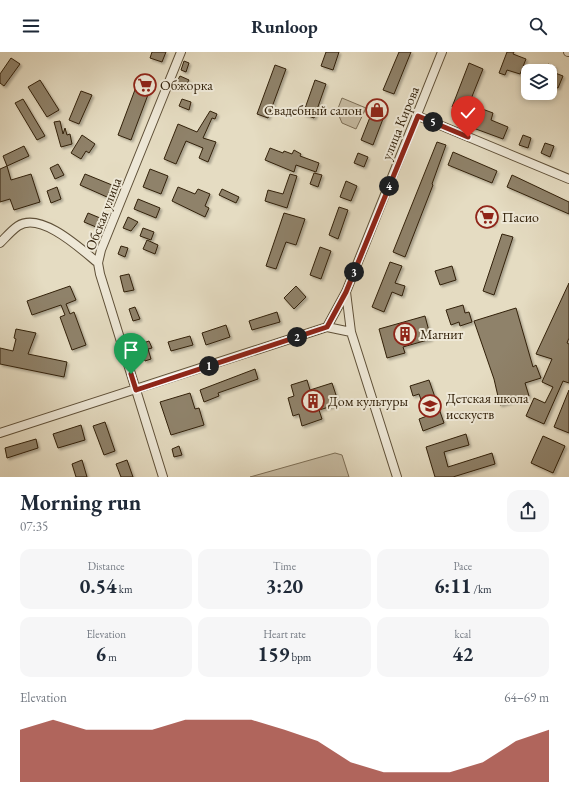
<!DOCTYPE html>
<html lang="en">
<head>
<meta charset="utf-8">
<style>
	body { margin:0; font-family:"EB Garamond",serif; background:#f6f6f7; color:#1f2937; height:100vh; display:flex; flex-direction:column; font-size:15px; white-space:nowrap }
	* { box-sizing:border-box; margin:0 }
	p { font-size:13px; color:#747a83 }
	.icon { flex:none; width:22px; height:22px; fill:none; stroke:currentColor; stroke-width:2; stroke-linecap:round; stroke-linejoin:round }
	.map { position:relative; height:425px; overflow:hidden }
	.drawer { display:flex; flex-direction:column; background:#fff; flex:1 }
	.drawer>* { flex:none }
	.fabs { position:absolute; left:521px; top:12px; display:grid; gap:8px }
	.fabs a { display:grid; place-items:center; width:36px; height:36px; border-radius:8px; background:#fff; box-shadow:0 2px 6px #0003; font-size:20px }
	.pin { position:absolute; display:grid; place-items:center; width:34px; height:34px; color:#fff; margin:-41px -17px; border-radius:50% 50% 50% 0; rotate:-45deg; box-shadow:0 0 4px #0007 }
	.pin .icon { rotate:45deg }
	.km { position:absolute; width:20px; height:20px; margin:-10px; border-radius:50%; background:#222; color:#fff; font-size:11px; line-height:20px; text-align:center }
	.round { display:grid; place-items:center; flex:none; width:42px; height:42px; border-radius:12px; background:#f6f6f7 }
	.summary { display:flex; align-items:center; justify-content:space-between; height:68px; padding:0 20px }
	h1 { font-size:22px; font-weight:700; line-height:30px }
	.figures { display:grid; grid-template-columns:repeat(3,1fr); gap:6px; height:68px; padding:4px 20px }
	.figures div { display:grid; align-content:center; border-radius:10px; background:#f6f6f7; text-align:center }
	.figures b { font-size:20px; font-weight:700 }
	.figures small { font-size:11px; font-weight:400 }
	.figures p { font-size:11px }
	.chart { height:112px; padding:8px 20px }
	.chart p { display:flex; justify-content:space-between }
	.chart svg { width:100%; height:72px; margin-top:4px; fill:#8f2418; opacity:.7 }
	header { display:flex; justify-content:space-between; align-items:center; height:52px; padding:0 20px; background:#fff; font-size:18px; font-weight:700 }
	.map>svg:first-child { display:block }
	.green { fill:#c7bca3; stroke:#7c6e56 }
	.building { fill:#8f826a; stroke:#32210a; filter:url(#shadow) }
	.lines { fill:none; stroke-linecap:round; stroke-linejoin:round }
	.minor-casing { stroke:#5f5038; stroke-width:10 }
	.minor { stroke:#eee8d7; stroke-width:8 }
	.route-casing { stroke:#fff; stroke-width:8 }
	.route { stroke:#8f2418; stroke-width:5 }
	.labels { text-anchor:middle; stroke-width:4; stroke-linejoin:round; paint-order:stroke }
	.poi-label { font-size:14px; fill:#32210a; stroke:#eee8d7; text-anchor:start }
	.street-label { font-size:14px; fill:#32210a; stroke:#eee8d7 }
</style>
</head>
<body>
<header><svg class="icon" aria-label="menu" viewBox="0 0 24 24"><path d="M4 6h16M4 12h16M4 18h16"/></svg>Runloop<svg class="icon" aria-label="search" viewBox="0 0 24 24"><circle cx="10" cy="10" r="6"/><path d="M15 15l6 6"/></svg></header>
<div class="map">
<svg width="569" height="425" viewBox="0 0 569 425">
	<defs>
		<filter id="shadow"><feDropShadow dx="2" dy="2" stdDeviation="1" flood-color="#0004"/></filter>
	</defs>
	<rect width="100%" height="100%" fill="#e5dcc2"/>
	<filter id="stains"><feTurbulence type="fractalNoise" baseFrequency=".005" numOctaves="4"/><feColorMatrix values="0 0 0 0 .2 0 0 0 0 .09 0 0 0 0 .02 0 0 0 .5 -.17"/></filter>
	<radialGradient id="worn" r=".72"><stop offset=".6" stop-color="#630" stop-opacity="0"/><stop offset="1" stop-color="#630" stop-opacity=".3"/></radialGradient>
	<!-- green -->
	<path class="green" d="M342,46L366,56L356,77L342,71L337,59Z
		M335,401L342,403L349,425H250Z"/>
	<!-- building -->
	<path class="building" d="M152,0H166L162,10L150,6Z
		M326,0H339L333,18L321,14Z
		M399,0H411L394,42L383,38Z
		M507,0H514L513,2L526,7L520,22L507,18L505,23L499,21Z
		M11,6L20,12L4,34L0,31V22Z
		M184,9L189,11L186,20L181,18Z
		M469,11L483,17L469,52L493,61L491,68L508,75L503,87L465,73L469,62L452,55Z
		M548,12L555,15L554,19H550L563,24L558,36L550,33L552,27H550V19H533L536,13L546,17Z
		M275,13L286,17L268,66L257,62Z
		M180,24L189,28L185,35L176,31Z
		M139,27L152,32L131,88L118,83Z
		M40,28L59,58L47,65L28,35Z
		M315,28L326,32L314,66L303,62Z
		M81,39L92,43L79,72L69,68Z
		M23,47L45,84L37,88L15,51Z
		M182,47L191,50L189,58L179,54Z
		M374,55L386,59L373,93L361,88Z
		M210,59L217,62L215,67L212,66L203,86L216,90L208,110L199,106L203,96L186,89L176,112L164,107L178,72L197,80Z
		M60,69L63,82L65,76L67,83L70,82L72,92L61,95L54,70Z
		M82,83L95,92L89,101L86,99L81,107L71,101Z
		M523,83L531,86L528,96L519,93Z
		M437,90L446,93L432,132L433,133L405,205L393,200Z
		M545,91L554,94L550,105L541,101Z
		M24,94L29,104L7,114L3,104Z
		M270,96L283,101L284,99L292,102L294,98L301,102L300,104L319,111L316,120L296,113L294,120L265,108Z
		M453,100L497,119L492,131L448,113Z
		M358,101L368,105L364,115L354,111Z
		M58,112L64,123L55,127L50,116Z
		M7,114L11,128L31,122L40,150L14,158L10,147L0,150V117Z
		M150,117L168,124L161,142L143,135Z
		M314,121L322,123L318,135L310,132Z
		M85,122L112,133L107,145L80,133Z
		M290,122L297,124L287,156L265,149L268,138L283,142Z
		M512,123L569,150V162L507,135Z
		M346,129L357,134L351,149L340,145Z
		M57,135L61,147L51,151L47,139Z
		M178,135L195,142L198,137L210,142L205,154L209,156L205,165L172,149Z
		M222,137L239,145L236,151L219,143Z
		M138,147L160,156L156,166L134,157Z
		M339,155L348,158L338,187L329,183Z
		M480,156L497,163L493,173L476,166Z
		M88,161L100,166L96,175L84,170Z
		M284,161L305,167L296,193L286,190L276,217L266,214Z
		M128,165L138,170L131,179L123,176Z
		M143,176L154,180L151,188L140,184Z
		M502,182L513,185L494,243L483,239Z
		M147,188L158,193L155,202L143,197Z
		M121,194L128,196L125,205L118,202Z
		M320,195L331,199L321,227L310,223Z
		M390,210L402,214L395,231L405,234L402,244L392,240L384,260L372,255Z
		M452,214L456,228L440,233L435,219Z
		M129,222L134,238L124,240L120,224Z
		M569,231V286L567,291L569,292V331L563,329L544,372L526,364L534,346L545,351L553,335L542,330L552,307L536,302Z
		M70,234L76,248L66,252L70,262L74,260L86,293L72,298L60,265L65,263L61,253L32,263L27,249Z
		M296,234L306,245L294,257L284,246Z
		M463,253L465,261L469,260L472,270L460,274L459,270L451,273L446,258Z
		M135,255L140,267L133,269L129,257Z
		M516,256L533,315L536,313L541,326L525,331L529,344L500,353L494,327L474,269Z
		M277,260L280,270L252,278L249,269Z
		M425,264L431,287L403,295L405,301L387,306L379,277Z
		M226,273L230,285L206,293L202,281Z
		M16,277L36,281L28,302L67,310L64,325L0,312V296L13,299L16,287L14,286Z
		M190,284L193,293L171,299L168,290Z
		M149,289L152,296L148,297L151,307L145,309L140,292Z
		M255,317L258,327L218,341L219,344L204,350L200,338Z
		M307,328L310,338L332,331L339,352L319,358L322,367L302,374L299,362L293,364L288,346L294,344L291,333Z
		M429,328L444,371L423,379L419,367L427,364L419,342L413,344L410,334Z
		M569,338V381L554,375Z
		M190,341L195,357L199,356L204,373L171,383L160,350Z
		M105,370L115,399L104,403L93,374Z
		M81,373L85,388L58,396L53,382Z
		M466,382L469,393L444,400L448,415L492,401L495,412L453,425H435L426,395Z
		M543,384L565,394L553,421L531,411Z
		M36,387L38,396L7,406L5,396Z
		M179,394L182,403L174,405L172,397Z
		M82,408L87,425H76L72,412Z
		M127,408L133,425H121L116,412Z"/>
	<g class="lines">
		<!-- minor casing -->
		<g class="minor-casing">
			<path id="minor" d="M568,0H569
				M418,64L569,127
				M0,191C6,185 12,178 18,174C41,159 82,198 98,211
				M346,240L351,280L397,425
				M327,275L346,240L442,0
				M0,381L327,275L351,280
				M163,425L100,222L98,211L101,198L181,0"/>
		</g>
		<!-- minor -->
		<use href="#minor" class="minor"/>
	</g>
	<g class="lines">
		<!-- route casing -->
		<g class="route-casing">
			<path id="route" d="M131,322L136,338L327,275L346,240L418,64L468,85"/>
		</g>
		<!-- route -->
		<use href="#route" class="route"/>
	</g>
	<!-- icons -->
	<defs>
		<g id="supermarket-ring" transform="scale(1.15)"><circle r="9.5" fill="#eee8d7" stroke="#8f2418" stroke-width="1.5"/><path d="M-6-5.5h2.5l.6 2H6L4.5 2H-2.5L-4.4-4H-6ZM-1.5 3.2a1.3 1.3 0 1 0 .1 0ZM3 3.2a1.3 1.3 0 1 0 .1 0Z" fill="#8f2418"/></g>
		<g id="shop-ring" transform="scale(1.15)"><circle r="9.5" fill="#eee8d7" stroke="#8f2418" stroke-width="1.5"/><path d="M-5-2.5h2.3a2.7 3.5 0 0 1 5.4 0H5L5.5 6h-11ZM-1.5-2.5h3a1.5 2.3 0 0 0-3 0Z" fill="#8f2418"/></g>
		<g id="building-ring" transform="scale(1.15)"><circle r="9.5" fill="#eee8d7" stroke="#8f2418" stroke-width="1.5"/><path d="M-4-6H4V6H1V3H-1V6H-4ZM-2.5-4.3h1.7v1.8h-1.7ZM.8-4.3h1.7v1.8H.8ZM-2.5-1h1.7V.8h-1.7ZM.8-1h1.7V.8H.8Z" fill="#8f2418"/></g>
		<g id="school-ring" transform="scale(1.15)"><circle r="9.5" fill="#eee8d7" stroke="#8f2418" stroke-width="1.5"/><path d="M0-5L7-2L0 1L-7-2ZM-4 1L0 2.5L4 1V4Q0 6-4 4Z" fill="#8f2418"/></g>
	</defs>
	<g fill-rule="evenodd">
		<use href="#supermarket-ring" x="145" y="33"/>
		<use href="#shop-ring" x="377" y="58"/>
		<use href="#supermarket-ring" x="487" y="165"/>
		<use href="#building-ring" x="405" y="282"/>
		<use href="#building-ring" x="313" y="349"/>
		<use href="#school-ring" x="430" y="354"/>
	</g>
	<g class="labels">
		<!-- poi labels -->
		<g class="poi-label">
			<text x="160" y="38">Обжорка</text>
			<text x="362" y="63" text-anchor="end">Свадебный салон</text>
			<text x="502" y="170">Пасио</text>
			<text x="420" y="287">Магнит</text>
			<text x="446" y="351">Детская школа<tspan x="446" dy="16">исскуств</tspan></text>
			<text x="328" y="354">Дом культуры</text>
		</g>
		<!-- street labels -->
		<g class="street-label">
			<text transform="translate(400 71) rotate(-68)" y="5">улица Кирова</text>
			<text transform="translate(103 162) rotate(-69)" y="5">Обская улица</text>
		</g>
	</g>
	<rect width="100%" height="100%" filter="url(#stains)"/>
	<rect width="100%" height="100%" fill="url(#worn)"/>
</svg>
<div class="fabs">
<a><svg class="icon" aria-label="layers" viewBox="0 0 24 24"><path d="M12 4l9 5-9 5-9-5zM3 14l9 5 9-5"/></svg></a>
</div>
<div class="pin" style="left:131px;top:322px;background:#1e9e55"><svg class="icon" aria-label="arrive" viewBox="0 0 24 24"><path d="M6 21V4h12l-3 4 3 4H6"/></svg></div>
<div class="pin" style="left:468px;top:85px;background:#d93025"><svg class="icon" aria-label="check" viewBox="0 0 24 24"><path d="M5 12l5 5 9-10"/></svg></div>
<b class="km" style="left:209px;top:314px">1</b>
<b class="km" style="left:297px;top:285px">2</b>
<b class="km" style="left:354px;top:220px">3</b>
<b class="km" style="left:389px;top:134px">4</b>
<b class="km" style="left:433px;top:70px">5</b>
</div>
<section class="drawer">
<div class="summary"><div><h1>Morning run</h1><p>07:35</p></div><a class="round"><svg class="icon" aria-label="share" viewBox="0 0 24 24"><path d="M12 15V3M7 8l5-5 5 5M5 13v7h14v-7"/></svg></a></div>
<div class="figures">
<div><p>Distance</p><b>0.54<small> km</small></b></div>
<div><p>Time</p><b>3:20</b></div>
<div><p>Pace</p><b>6:11<small> /km</small></b></div>
</div>
<div class="figures">
<div><p>Elevation</p><b>6<small> m</small></b></div>
<div><p>Heart rate</p><b>159<small> bpm</small></b></div>
<div><p>kcal</p><b>42</b></div>
</div>
<div class="chart"><p><span>Elevation</span>64–69 m</p>
<svg viewBox="0 0 160 44" preserveAspectRatio="none"><path d="M0 44V12L10 6L20 12L30 12L40 12L50 6L60 6L70 6L80 12L90 19L100 32L110 38L120 38L130 38L140 32L150 19L160 12V44z"/></svg>
</div>
</section>
</body>
</html>
